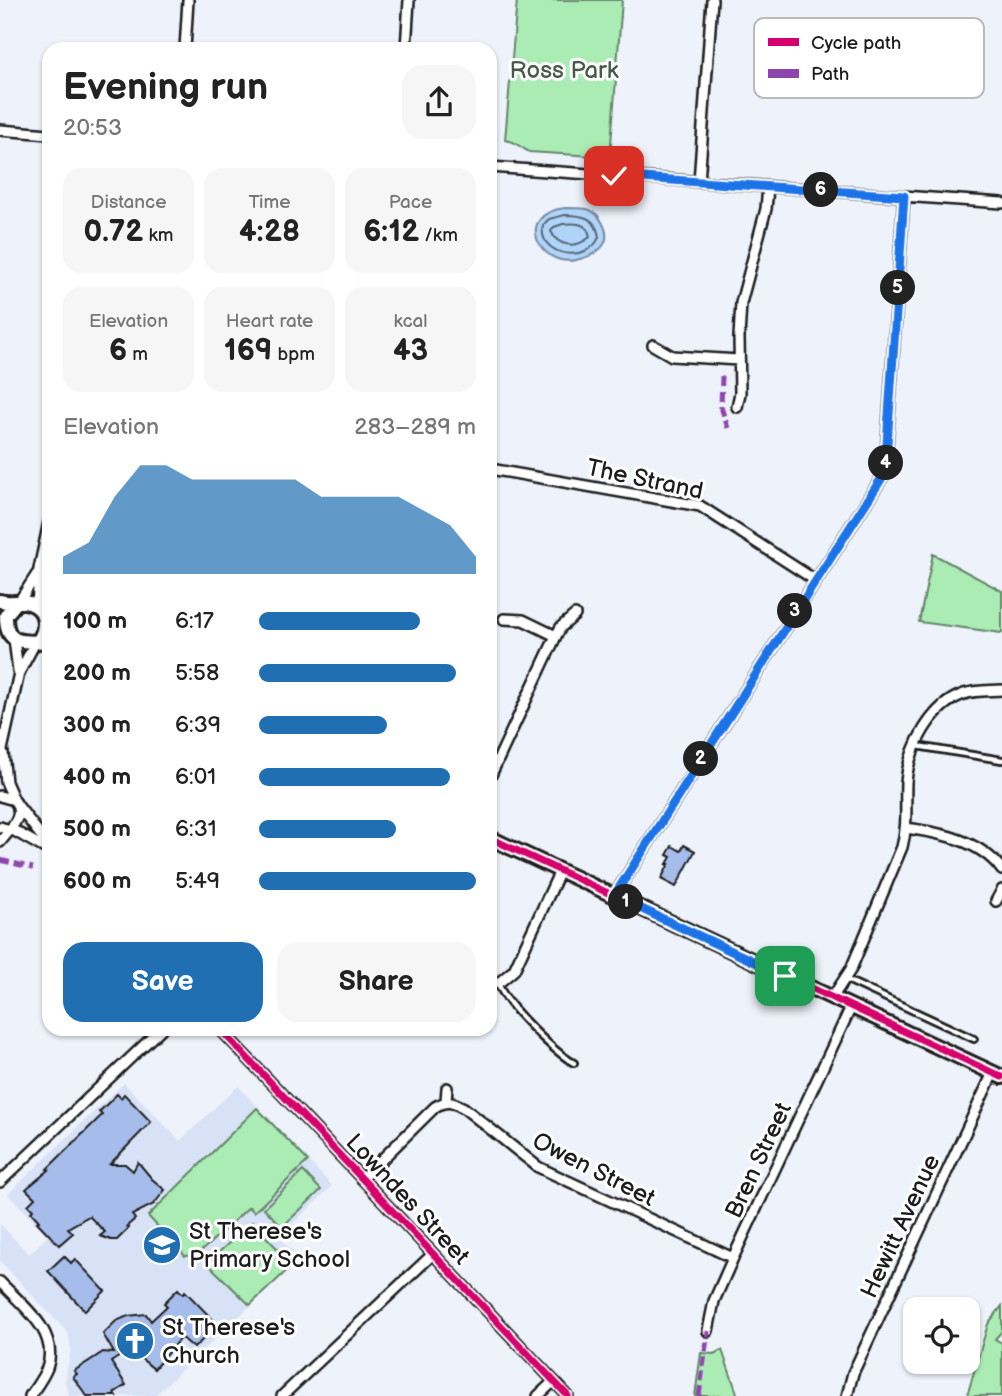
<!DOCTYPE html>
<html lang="en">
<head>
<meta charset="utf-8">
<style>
	body { margin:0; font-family:"Balsamiq Sans",sans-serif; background:#f6f6f6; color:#222; height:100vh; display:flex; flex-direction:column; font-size:26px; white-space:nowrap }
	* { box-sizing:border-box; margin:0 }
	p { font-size:23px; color:#767676 }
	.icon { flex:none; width:38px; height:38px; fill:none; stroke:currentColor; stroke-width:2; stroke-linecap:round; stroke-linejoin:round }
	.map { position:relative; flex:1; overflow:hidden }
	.side { position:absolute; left:42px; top:42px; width:455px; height:994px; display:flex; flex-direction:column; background:#fff; border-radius:21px; box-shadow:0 2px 5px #0004 }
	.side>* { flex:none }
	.controls { position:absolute; left:903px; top:1297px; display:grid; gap:14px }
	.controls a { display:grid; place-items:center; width:77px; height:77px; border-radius:14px; background:#fff; box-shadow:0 2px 5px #0004; font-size:35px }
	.pin { position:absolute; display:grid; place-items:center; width:60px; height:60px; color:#fff; margin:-30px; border-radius:14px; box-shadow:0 4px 10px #0006 }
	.km { position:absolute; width:35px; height:35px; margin:-18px; border-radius:50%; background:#222; color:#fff; font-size:19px; line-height:35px; text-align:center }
	.round { display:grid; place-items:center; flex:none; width:74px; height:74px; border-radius:21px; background:#f6f6f6 }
	.summary { display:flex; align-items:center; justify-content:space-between; height:119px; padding:0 21px }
	h1 { font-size:38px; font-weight:700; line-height:52px }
	.figures { display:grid; grid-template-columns:repeat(3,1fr); gap:10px; height:119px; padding:7px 21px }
	.figures div { display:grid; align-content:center; border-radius:18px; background:#f6f6f6; text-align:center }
	.figures b { font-size:30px; font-weight:700 }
	.figures small { font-size:19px; font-weight:400 }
	.figures p { font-size:19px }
	.chart { height:196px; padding:14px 21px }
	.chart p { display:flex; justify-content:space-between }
	.chart svg { width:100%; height:126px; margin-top:7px; fill:#1f6fb2; opacity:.7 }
	.cta { display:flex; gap:14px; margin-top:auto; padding:14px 21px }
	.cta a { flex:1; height:80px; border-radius:21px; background:#1f6fb2; color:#fff; font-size:28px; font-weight:700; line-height:80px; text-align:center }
	.cta a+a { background:#f6f6f6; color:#222 }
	ul { padding:0 21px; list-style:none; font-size:23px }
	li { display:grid; grid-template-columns:112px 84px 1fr; align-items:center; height:52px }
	li i { height:18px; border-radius:9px; background:#1f6fb2 }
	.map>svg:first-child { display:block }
	.built { fill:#d8e2f6 }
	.green { fill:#abecb5; stroke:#648468; stroke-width:2 }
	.water { fill:#afd4f8; stroke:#748aa0; stroke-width:2 }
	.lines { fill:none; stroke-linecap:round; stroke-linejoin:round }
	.shore { stroke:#576674; stroke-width:2 }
	.building { fill:#a6bdeb; stroke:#1c1c1c; stroke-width:2 }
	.service-casing { stroke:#1c1c1c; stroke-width:10 }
	.minor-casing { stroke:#1c1c1c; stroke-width:14 }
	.tertiary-casing { stroke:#1c1c1c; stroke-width:18 }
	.service { stroke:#fff; stroke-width:4.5 }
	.minor { stroke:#fff; stroke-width:9 }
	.tertiary { stroke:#fff; stroke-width:12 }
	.quiet { stroke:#8e44ad; stroke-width:5; stroke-dasharray:10 5; stroke-linecap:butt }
	.cycleway-casing { stroke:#fff; stroke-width:11 }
	.cycleway { stroke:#d6006c; stroke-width:7 }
	.route-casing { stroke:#fff; stroke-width:14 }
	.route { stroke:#1a73e8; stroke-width:9 }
	.labels { text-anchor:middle; stroke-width:6; stroke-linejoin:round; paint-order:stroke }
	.park-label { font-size:24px; fill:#475a4a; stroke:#fff }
	.street-label { font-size:24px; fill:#1c1c1c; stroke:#fff }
	.poi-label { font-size:24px; fill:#1c1c1c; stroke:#fff; text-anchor:start }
	.key { fill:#fff; stroke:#bbb; stroke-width:2 }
	.key-label { font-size:19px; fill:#1c1c1c }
</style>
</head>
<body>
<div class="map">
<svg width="1002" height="1396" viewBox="0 0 1002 1396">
	<rect width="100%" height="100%" fill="#edf2fb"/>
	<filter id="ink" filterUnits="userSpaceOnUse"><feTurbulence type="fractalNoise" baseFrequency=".0143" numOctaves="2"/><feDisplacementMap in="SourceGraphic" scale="14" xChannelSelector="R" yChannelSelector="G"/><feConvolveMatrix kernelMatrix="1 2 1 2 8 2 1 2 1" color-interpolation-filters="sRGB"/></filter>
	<g filter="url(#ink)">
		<!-- built -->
		<path class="built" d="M124,1083L180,1141L238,1086L332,1186L279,1237L300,1259L154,1396H69L65,1382L71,1348L68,1333L0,1261V1224L29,1254L48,1236L8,1194Z"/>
		<!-- green -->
		<path class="green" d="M517,0H622L610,157L529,152L513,142L505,140Z
			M933,554L1002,591V633L919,622Z
			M257,1108L308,1161L254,1212L249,1207L197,1255L185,1256L148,1216Z
			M303,1171L321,1190L282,1227L264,1208Z
			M252,1222L293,1265L250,1305L207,1263Z
			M1002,1306V1331L995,1339L1002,1343V1396H967L988,1324Z
			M722,1350L738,1396H695L701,1353L714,1354Z"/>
		<!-- water -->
		<path class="water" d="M565,208C572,208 580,208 587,209C594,211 600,217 603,224C614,245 595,256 576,260C539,268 513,214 565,208Z"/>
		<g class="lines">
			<!-- shore -->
			<path class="shore" d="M565,215C583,215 596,217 599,237C589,264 537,257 543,225L549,219Z
				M563,224C575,223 588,222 590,237C577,248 558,248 551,231L554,227Z"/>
		</g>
		<!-- building -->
		<path class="building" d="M684,845L695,851L676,887L661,879L669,864H667L671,857L667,855L672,846L681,851Z
			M117,1094L121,1098L124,1094L151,1122L110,1164H125L133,1171L138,1162L152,1179L165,1190L154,1204L132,1215L135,1219L127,1226L129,1228L117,1240H111L100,1236L105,1232L89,1216L68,1228L73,1233L59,1245L37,1222L39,1221L31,1212L33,1210L28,1205L35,1198L26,1189L49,1170L47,1169L102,1115L99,1112Z
			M64,1256L71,1263L75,1259L105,1291L85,1311L48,1271Z
			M178,1289L183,1294L185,1291L218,1325L194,1348L181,1337L154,1369L128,1348L126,1353L121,1350L119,1354H123L111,1362L126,1385L114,1393L116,1396H87L73,1377L77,1374L74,1371L103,1352L114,1353L103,1334L116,1321L128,1316L146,1314L151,1321L167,1306L164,1303Z"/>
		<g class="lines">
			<!-- service casing -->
			<g class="service-casing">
				<path id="service" d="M917,746L1002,760
					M845,979L974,1039
					M498,983C505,1004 554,1052 574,1063"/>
			</g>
			<!-- minor casing -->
			<g class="minor-casing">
				<path id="minor" d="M185,49L188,0
					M406,49L409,0
					M0,130L49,134
					M490,167L1002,203
					M699,182L712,0
					M653,345L672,356L739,360
					M737,407L740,393L739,337L741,303L766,209L768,187
					M490,469L700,506L815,580
					M18,603L37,574
					M37,608L39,569L49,522
					M504,619L523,620L556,636
					M14,639L18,671
					M3,753L6,782L14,800
					M0,759L19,673L35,643
					M490,777L556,636L561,627L575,615
					M0,796L14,800C23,811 17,820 10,830L0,827
					M18,806L49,846
					M906,828C941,833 980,840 1002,870
					M11,829L48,850
					M0,842L10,830
					M614,896L885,473L904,196
					M996,901L1002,890
					M490,984L501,981L514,970L560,871
					M832,998L851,969L902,847C908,825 905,804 906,782C909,748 931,705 964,694C976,690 989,691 1002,690
					M220,1029L568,1396
					M446,1101L447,1088
					M362,1179L435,1107C446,1100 453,1102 464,1108L538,1167L733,1258
					M0,1182L161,1029
					M0,1282C22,1305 60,1332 47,1368C43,1378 36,1387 30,1396
					M708,1331L714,1301L733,1258L851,1007
					M282,1396L433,1254
					M538,1396L554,1381
					M847,1396L853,1373L993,1073"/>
			</g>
			<!-- tertiary casing -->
			<g class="tertiary-casing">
				<path id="tertiary" d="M0,601C10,604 20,600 29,603C47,608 47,629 38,641
					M16,603L6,615C5,649 27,640 49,642
					M490,838L1002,1077"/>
			</g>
			<!-- service -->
			<use href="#service" class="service"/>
			<!-- minor -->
			<use href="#minor" class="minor"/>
			<!-- tertiary -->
			<use href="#tertiary" class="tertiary"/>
			<!-- quiet -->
			<path class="quiet" d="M722,376L721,407L728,428
				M0,860L33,868
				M699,1396L708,1331"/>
			<!-- cycleway casing -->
			<g class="cycleway-casing">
				<path id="cycleway" d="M490,838L1002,1077
					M614,896L885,473L904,196
					M220,1029L568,1396"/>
			</g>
			<!-- cycleway -->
			<use href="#cycleway" class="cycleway"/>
		</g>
	</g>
	<g class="lines" filter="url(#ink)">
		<!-- route casing -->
		<g class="route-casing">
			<path id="route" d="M614,176L904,196L885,473L614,896L785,976"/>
		</g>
		<!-- route -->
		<use href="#route" class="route"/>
	</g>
	<!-- icons -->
	<defs>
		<g id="school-disc" transform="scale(2.0125)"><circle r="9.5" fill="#1f6fb2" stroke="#fff"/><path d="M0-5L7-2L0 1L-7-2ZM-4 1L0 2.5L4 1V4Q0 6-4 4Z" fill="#fff"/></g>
		<g id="church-disc" transform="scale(2.0125)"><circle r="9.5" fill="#1f6fb2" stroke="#fff"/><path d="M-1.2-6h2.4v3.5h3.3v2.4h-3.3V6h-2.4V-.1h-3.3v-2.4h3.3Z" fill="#fff"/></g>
	</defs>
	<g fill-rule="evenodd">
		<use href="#school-disc" x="162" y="1245"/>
		<use href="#church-disc" x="135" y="1341"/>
	</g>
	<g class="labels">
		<!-- park labels -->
		<g class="park-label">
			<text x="564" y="78">Ross Park</text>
		</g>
		<!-- street labels -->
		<g class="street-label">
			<text transform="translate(645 479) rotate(12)" y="8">The Strand</text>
			<text transform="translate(758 1160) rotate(-65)" y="8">Bren Street</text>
			<text transform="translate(594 1169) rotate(27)" y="8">Owen Street</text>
			<text transform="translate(408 1199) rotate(47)" y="8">Lowndes Street</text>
			<text transform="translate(900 1226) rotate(-65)" y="8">Hewitt Avenue</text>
		</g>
		<!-- poi labels -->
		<g class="poi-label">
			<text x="189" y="1239">St Therese's<tspan x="189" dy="28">Primary School</tspan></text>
			<text x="162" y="1335">St Therese's<tspan x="162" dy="28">Church</tspan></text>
		</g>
	</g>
	<!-- legend -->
	<rect x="754" y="18" width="230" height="80" rx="10" class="key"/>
	<rect x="768" y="38" width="31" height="8" fill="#d6006c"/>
	<rect x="768" y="69" width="31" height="9" fill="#8e44ad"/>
	<g class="key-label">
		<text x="811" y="49">Cycle path</text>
		<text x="811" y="80">Path</text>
	</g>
</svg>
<div class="controls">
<a><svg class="icon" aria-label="locate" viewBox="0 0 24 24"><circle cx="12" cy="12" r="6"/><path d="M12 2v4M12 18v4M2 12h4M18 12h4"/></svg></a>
</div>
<div class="pin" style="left:785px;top:976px;background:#1e9e55"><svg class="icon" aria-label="arrive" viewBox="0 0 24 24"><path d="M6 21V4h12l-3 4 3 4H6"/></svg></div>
<div class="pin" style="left:614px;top:176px;background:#d93025"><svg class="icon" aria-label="check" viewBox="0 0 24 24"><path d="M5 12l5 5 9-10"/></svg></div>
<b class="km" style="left:626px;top:902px">1</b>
<b class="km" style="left:701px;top:759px">2</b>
<b class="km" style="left:795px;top:611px">3</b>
<b class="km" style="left:886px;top:463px">4</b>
<b class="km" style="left:898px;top:288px">5</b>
<b class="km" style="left:821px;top:190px">6</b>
<section class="side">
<div class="summary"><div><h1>Evening run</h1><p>20:53</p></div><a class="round"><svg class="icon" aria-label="share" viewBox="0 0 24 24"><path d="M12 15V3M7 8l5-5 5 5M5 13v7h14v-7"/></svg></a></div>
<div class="figures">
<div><p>Distance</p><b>0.72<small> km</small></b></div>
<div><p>Time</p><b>4:28</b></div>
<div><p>Pace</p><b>6:12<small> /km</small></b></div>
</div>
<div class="figures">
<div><p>Elevation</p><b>6<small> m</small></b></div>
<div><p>Heart rate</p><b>169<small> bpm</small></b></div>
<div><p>kcal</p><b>43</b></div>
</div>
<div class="chart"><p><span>Elevation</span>283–289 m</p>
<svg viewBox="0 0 160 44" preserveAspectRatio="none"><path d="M0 44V38L10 33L20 17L30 6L40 6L50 11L60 11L70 11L80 11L90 11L100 17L110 17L120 17L130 17L140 22L150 27L160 38V44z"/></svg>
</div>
<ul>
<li><b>100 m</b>6:17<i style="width:74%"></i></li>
<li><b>200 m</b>5:58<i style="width:91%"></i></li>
<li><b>300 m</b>6:39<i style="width:59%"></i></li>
<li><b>400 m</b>6:01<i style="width:88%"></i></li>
<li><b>500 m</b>6:31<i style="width:63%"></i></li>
<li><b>600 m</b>5:49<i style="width:100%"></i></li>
</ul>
<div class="cta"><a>Save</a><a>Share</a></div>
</section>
</div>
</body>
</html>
